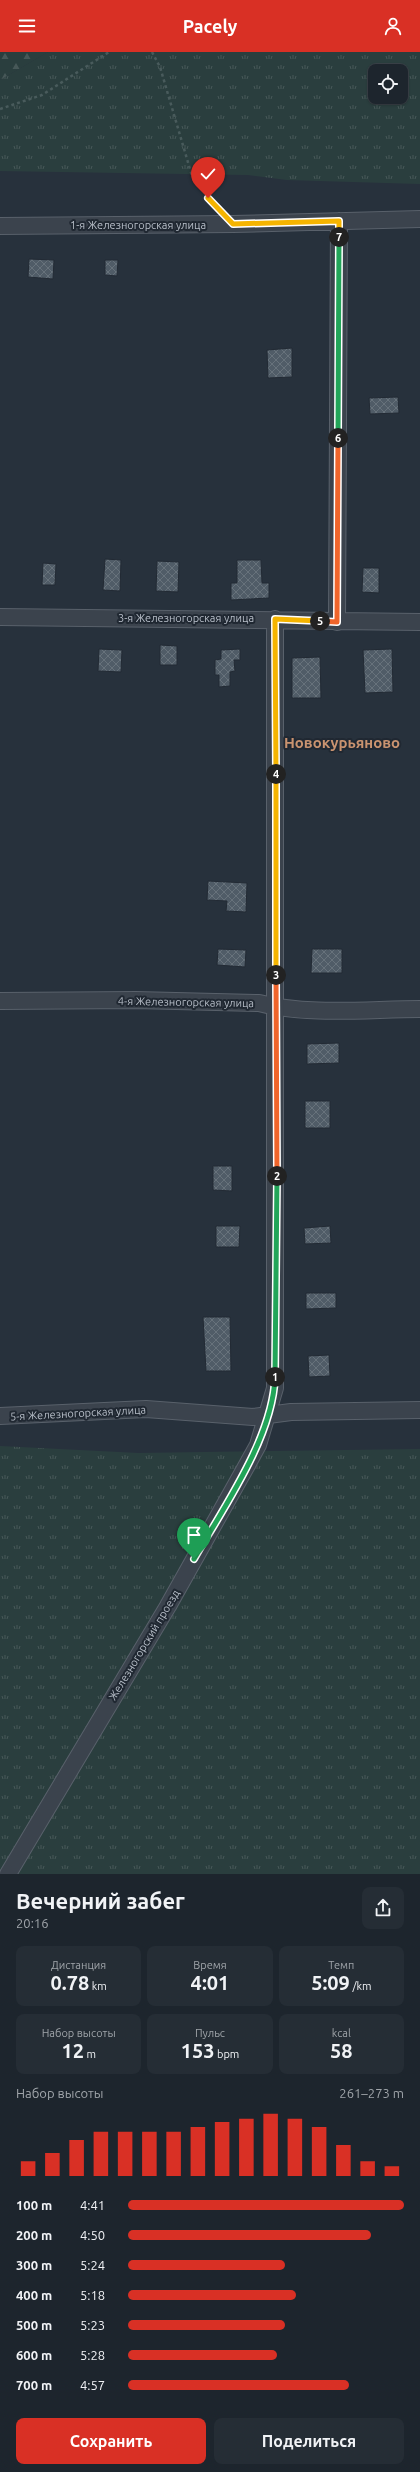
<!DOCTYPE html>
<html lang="ru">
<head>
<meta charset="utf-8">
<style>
	body { margin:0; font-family:Ubuntu,sans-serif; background:#252d35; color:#f1f3f6; height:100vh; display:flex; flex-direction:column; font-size:15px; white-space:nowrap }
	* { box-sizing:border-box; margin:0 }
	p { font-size:13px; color:#a0a5aa }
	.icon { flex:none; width:22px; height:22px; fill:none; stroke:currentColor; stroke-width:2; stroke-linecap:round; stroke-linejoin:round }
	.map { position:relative; height:1822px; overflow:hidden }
	.drawer { display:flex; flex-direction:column; background:#1d252d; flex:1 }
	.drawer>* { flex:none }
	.controls { position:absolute; left:368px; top:12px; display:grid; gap:8px }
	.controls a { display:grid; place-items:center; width:40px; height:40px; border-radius:8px; background:#1d252d; box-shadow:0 1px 3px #0004,0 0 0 1px #3b4249; font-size:20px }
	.pin { position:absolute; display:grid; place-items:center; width:34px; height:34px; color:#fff; margin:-41px -17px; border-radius:50% 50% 50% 0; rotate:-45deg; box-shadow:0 0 4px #0007 }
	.pin .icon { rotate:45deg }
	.km { position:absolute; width:20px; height:20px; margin:-10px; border-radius:50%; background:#222; color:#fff; font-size:11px; line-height:20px; text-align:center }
	.round { display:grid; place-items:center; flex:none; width:42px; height:42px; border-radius:8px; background:#252d35 }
	.summary { display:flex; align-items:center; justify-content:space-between; height:68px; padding:0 16px }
	h1 { font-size:22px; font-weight:700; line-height:30px }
	.figures { display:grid; grid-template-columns:repeat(3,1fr); gap:6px; height:68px; padding:4px 16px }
	.figures div { display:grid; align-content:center; border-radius:8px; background:#252d35; text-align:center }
	.figures b { font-size:20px; font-weight:700 }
	.figures small { font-size:11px; font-weight:400 }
	.figures p { font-size:11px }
	.chart { height:112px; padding:8px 16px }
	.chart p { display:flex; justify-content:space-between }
	.chart svg { width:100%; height:72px; margin-top:4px; stroke:#d93025; stroke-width:6 }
	.cta { display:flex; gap:8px; margin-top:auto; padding:8px 16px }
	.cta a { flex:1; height:46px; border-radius:8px; background:#d93025; color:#fff; font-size:16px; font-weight:700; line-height:46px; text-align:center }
	.cta a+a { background:#252d35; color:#f1f3f6 }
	ul { padding:0 16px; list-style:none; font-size:13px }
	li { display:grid; grid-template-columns:64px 48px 1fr; align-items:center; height:30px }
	li i { height:10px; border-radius:5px; background:#d93025 }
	header { display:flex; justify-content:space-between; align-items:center; height:52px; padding:0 16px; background:#d93025; color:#fff; font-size:18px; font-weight:700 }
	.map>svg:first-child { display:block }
	.grass { fill:url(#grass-tufts); fill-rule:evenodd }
	.forest { fill:url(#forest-firs) }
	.building { fill:url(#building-cross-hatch); stroke:#222a34 }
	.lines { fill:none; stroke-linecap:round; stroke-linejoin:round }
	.minor-casing { stroke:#59616b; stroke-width:18 }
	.path { stroke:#495b5c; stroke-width:2.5; stroke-dasharray:3 3; stroke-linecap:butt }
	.minor { stroke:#3b434d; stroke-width:16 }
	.split-1-casing { stroke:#fff; stroke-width:8 }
	.split-2-casing { stroke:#fff; stroke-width:8 }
	.split-3-casing { stroke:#fff; stroke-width:8 }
	.split-4-casing { stroke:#fff; stroke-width:8 }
	.split-5-casing { stroke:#fff; stroke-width:8 }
	.split-6-casing { stroke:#fff; stroke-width:8 }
	.split-7-casing { stroke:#fff; stroke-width:8 }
	.split-8-casing { stroke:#fff; stroke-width:8 }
	.split-1 { stroke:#22a559; stroke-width:5 }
	.split-2 { stroke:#22a559; stroke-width:5 }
	.split-3 { stroke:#f0652b; stroke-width:5 }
	.split-4 { stroke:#f5b400; stroke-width:5 }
	.split-5 { stroke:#f5b400; stroke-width:5 }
	.split-6 { stroke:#f0652b; stroke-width:5 }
	.split-7 { stroke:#22a559; stroke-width:5 }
	.split-8 { stroke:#f5b400; stroke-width:5 }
	.labels { text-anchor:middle; stroke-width:4; stroke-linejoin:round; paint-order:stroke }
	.street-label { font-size:11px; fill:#b7bec8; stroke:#202832 }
	.district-label { font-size:15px; font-weight:bold; fill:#c99370; stroke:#202832 }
</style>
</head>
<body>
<header><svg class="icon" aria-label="menu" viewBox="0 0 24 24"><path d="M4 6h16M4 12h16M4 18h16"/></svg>Pacely<svg class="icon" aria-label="person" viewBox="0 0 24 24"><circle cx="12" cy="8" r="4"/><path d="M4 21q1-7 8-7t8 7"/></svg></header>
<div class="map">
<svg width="420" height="1822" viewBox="0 0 420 1822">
	<defs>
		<pattern id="grass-tufts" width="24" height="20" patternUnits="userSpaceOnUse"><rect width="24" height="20" fill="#2a3e3e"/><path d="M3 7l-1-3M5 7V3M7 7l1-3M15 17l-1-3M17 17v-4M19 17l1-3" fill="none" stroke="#475858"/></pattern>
		<pattern id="forest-firs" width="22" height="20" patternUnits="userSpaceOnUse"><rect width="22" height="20" fill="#2a3e3e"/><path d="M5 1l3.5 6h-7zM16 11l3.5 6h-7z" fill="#475858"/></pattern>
		<pattern id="building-cross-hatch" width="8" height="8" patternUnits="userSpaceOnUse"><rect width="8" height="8" fill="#505c67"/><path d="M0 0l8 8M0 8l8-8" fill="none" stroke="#67727b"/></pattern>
	</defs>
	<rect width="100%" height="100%" fill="#27313c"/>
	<!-- grass -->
	<path class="grass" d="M48,0H420V132L287,128L248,123L0,119V28ZM375,19H401V45H375Z
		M0,1394L138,1401L420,1397V1822H0Z"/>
	<!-- forest -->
	<path class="forest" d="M0,0H48L0,28Z"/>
	<!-- building -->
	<path class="building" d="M29,207L54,208L53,227L28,225Z
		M105,208H118L117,224L105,223Z
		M292,296V325L268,326L267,298Z
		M398,345L399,361L370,362L369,346Z
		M105,507L121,508L120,539L103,538Z
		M237,508H261L262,531H269V546L231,548V531H237Z
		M157,509L179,510L178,540L156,539Z
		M43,511L56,512L55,533H42Z
		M363,516H379V541L362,540Z
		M160,593L177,594V613H160Z
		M99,597L122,598L121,620L98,619Z
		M240,597V608H234L235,619L230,620V634L219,635V623H215V608L221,607V598Z
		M392,597L393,640L365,641L363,598Z
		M320,605L321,646H292V606Z
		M208,829L247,831L246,860L226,859L227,849L207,848Z
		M218,897L246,898L245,915L217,913Z
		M312,897H342V921H311Z
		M339,991V1011L307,1012V992Z
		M305,1049H330V1076H305Z
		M213,1114H232V1139L213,1138Z
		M216,1174H240L239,1195H216Z
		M330,1174L331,1191L305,1192L304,1176Z
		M306,1241H336V1256L306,1257Z
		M203,1265H230L231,1319H206Z
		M329,1303L330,1324L309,1325L308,1304Z"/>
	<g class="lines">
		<!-- minor casing -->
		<g class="minor-casing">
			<path id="minor" d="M0,174L233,172L420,167
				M0,565L420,570
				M337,570L339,169
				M0,949L136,948L259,951C309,964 369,957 420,957
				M0,1364L146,1357L253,1365L291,1360L420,1358
				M8,1822L168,1554L247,1413L258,1393L275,1336V567"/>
		</g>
		<!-- path -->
		<path class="path" d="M152,0L160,15L192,124L218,158
			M0,57L42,43L109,0"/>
		<!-- minor -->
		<use href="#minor" class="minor"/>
	</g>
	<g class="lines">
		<!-- split-1 casing -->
		<g class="split-1-casing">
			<path id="split-1" d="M194,1507C224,1455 273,1385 275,1325"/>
		</g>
		<!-- split-2 casing -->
		<g class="split-2-casing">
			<path id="split-2" d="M275,1325L277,1124"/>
		</g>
		<!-- split-3 casing -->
		<g class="split-3-casing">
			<path id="split-3" d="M276,923L277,1124"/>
		</g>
		<!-- split-4 casing -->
		<g class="split-4-casing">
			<path id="split-4" d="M276,722V923"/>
		</g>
		<!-- split-5 casing -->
		<g class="split-5-casing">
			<path id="split-5" d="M276,722L275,567L320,569"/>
		</g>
		<!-- split-6 casing -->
		<g class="split-6-casing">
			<path id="split-6" d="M320,569L337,570L338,386"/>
		</g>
		<!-- split-7 casing -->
		<g class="split-7-casing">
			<path id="split-7" d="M338,386L339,185"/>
		</g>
		<!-- split-8 casing -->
		<g class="split-8-casing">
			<path id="split-8" d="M208,146L233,172L339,169V185"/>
		</g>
		<!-- split-1 -->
		<use href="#split-1" class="split-1"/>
		<!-- split-2 -->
		<use href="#split-2" class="split-2"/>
		<!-- split-3 -->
		<use href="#split-3" class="split-3"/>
		<!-- split-4 -->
		<use href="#split-4" class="split-4"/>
		<!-- split-5 -->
		<use href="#split-5" class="split-5"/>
		<!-- split-6 -->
		<use href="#split-6" class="split-6"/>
		<!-- split-7 -->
		<use href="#split-7" class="split-7"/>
		<!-- split-8 -->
		<use href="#split-8" class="split-8"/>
	</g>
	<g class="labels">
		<!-- street labels -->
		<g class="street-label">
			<text x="138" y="177">1-я Железногорская улица</text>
			<text x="186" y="570">3-я Железногорская улица</text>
			<text transform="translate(186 950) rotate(1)" y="4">4-я Железногорская улица</text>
			<text transform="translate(78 1361) rotate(-3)" y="4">5-я Железногорская улица</text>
			<text transform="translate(144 1593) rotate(-59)" y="4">Железногорский проезд</text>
		</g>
		<!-- district labels -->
		<g class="district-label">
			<text x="342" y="696">Новокурьяново</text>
		</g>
	</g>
</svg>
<div class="controls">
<a><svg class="icon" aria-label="locate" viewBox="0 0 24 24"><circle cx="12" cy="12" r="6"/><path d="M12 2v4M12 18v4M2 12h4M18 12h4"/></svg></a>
</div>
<div class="pin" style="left:194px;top:1507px;background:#1e9e55"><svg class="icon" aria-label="arrive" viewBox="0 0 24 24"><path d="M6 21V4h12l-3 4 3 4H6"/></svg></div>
<div class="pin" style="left:208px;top:146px;background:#d93025"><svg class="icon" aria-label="check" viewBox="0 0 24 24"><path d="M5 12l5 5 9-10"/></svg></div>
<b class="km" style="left:275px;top:1325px">1</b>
<b class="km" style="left:277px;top:1124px">2</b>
<b class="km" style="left:276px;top:923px">3</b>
<b class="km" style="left:276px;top:722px">4</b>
<b class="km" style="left:320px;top:569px">5</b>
<b class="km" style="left:338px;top:386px">6</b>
<b class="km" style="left:339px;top:185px">7</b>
</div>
<section class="drawer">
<div class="summary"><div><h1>Вечерний забег</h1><p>20:16</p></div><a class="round"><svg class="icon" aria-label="share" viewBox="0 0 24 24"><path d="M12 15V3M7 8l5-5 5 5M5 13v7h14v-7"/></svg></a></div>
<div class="figures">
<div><p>Дистанция</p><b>0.78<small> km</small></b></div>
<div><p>Время</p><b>4:01</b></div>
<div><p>Темп</p><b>5:09<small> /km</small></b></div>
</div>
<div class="figures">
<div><p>Набор высоты</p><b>12<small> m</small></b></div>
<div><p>Пульс</p><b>153<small> bpm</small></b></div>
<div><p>kcal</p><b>58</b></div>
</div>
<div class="chart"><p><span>Набор высоты</span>261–273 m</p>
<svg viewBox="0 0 160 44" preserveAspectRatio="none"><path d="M5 44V35M15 44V30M25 44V22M35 44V17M45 44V17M55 44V17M65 44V17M75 44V14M85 44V11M95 44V9M105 44V6M115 44V9M125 44V14M135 44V25M145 44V35M155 44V38"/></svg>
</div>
<ul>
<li><b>100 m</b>4:41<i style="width:100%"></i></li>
<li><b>200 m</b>4:50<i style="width:88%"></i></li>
<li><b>300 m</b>5:24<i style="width:57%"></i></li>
<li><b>400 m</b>5:18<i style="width:61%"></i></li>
<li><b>500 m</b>5:23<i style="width:57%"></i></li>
<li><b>600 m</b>5:28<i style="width:54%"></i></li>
<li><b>700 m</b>4:57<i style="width:80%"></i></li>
</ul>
<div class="cta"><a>Сохранить</a><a>Поделиться</a></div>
</section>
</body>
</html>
